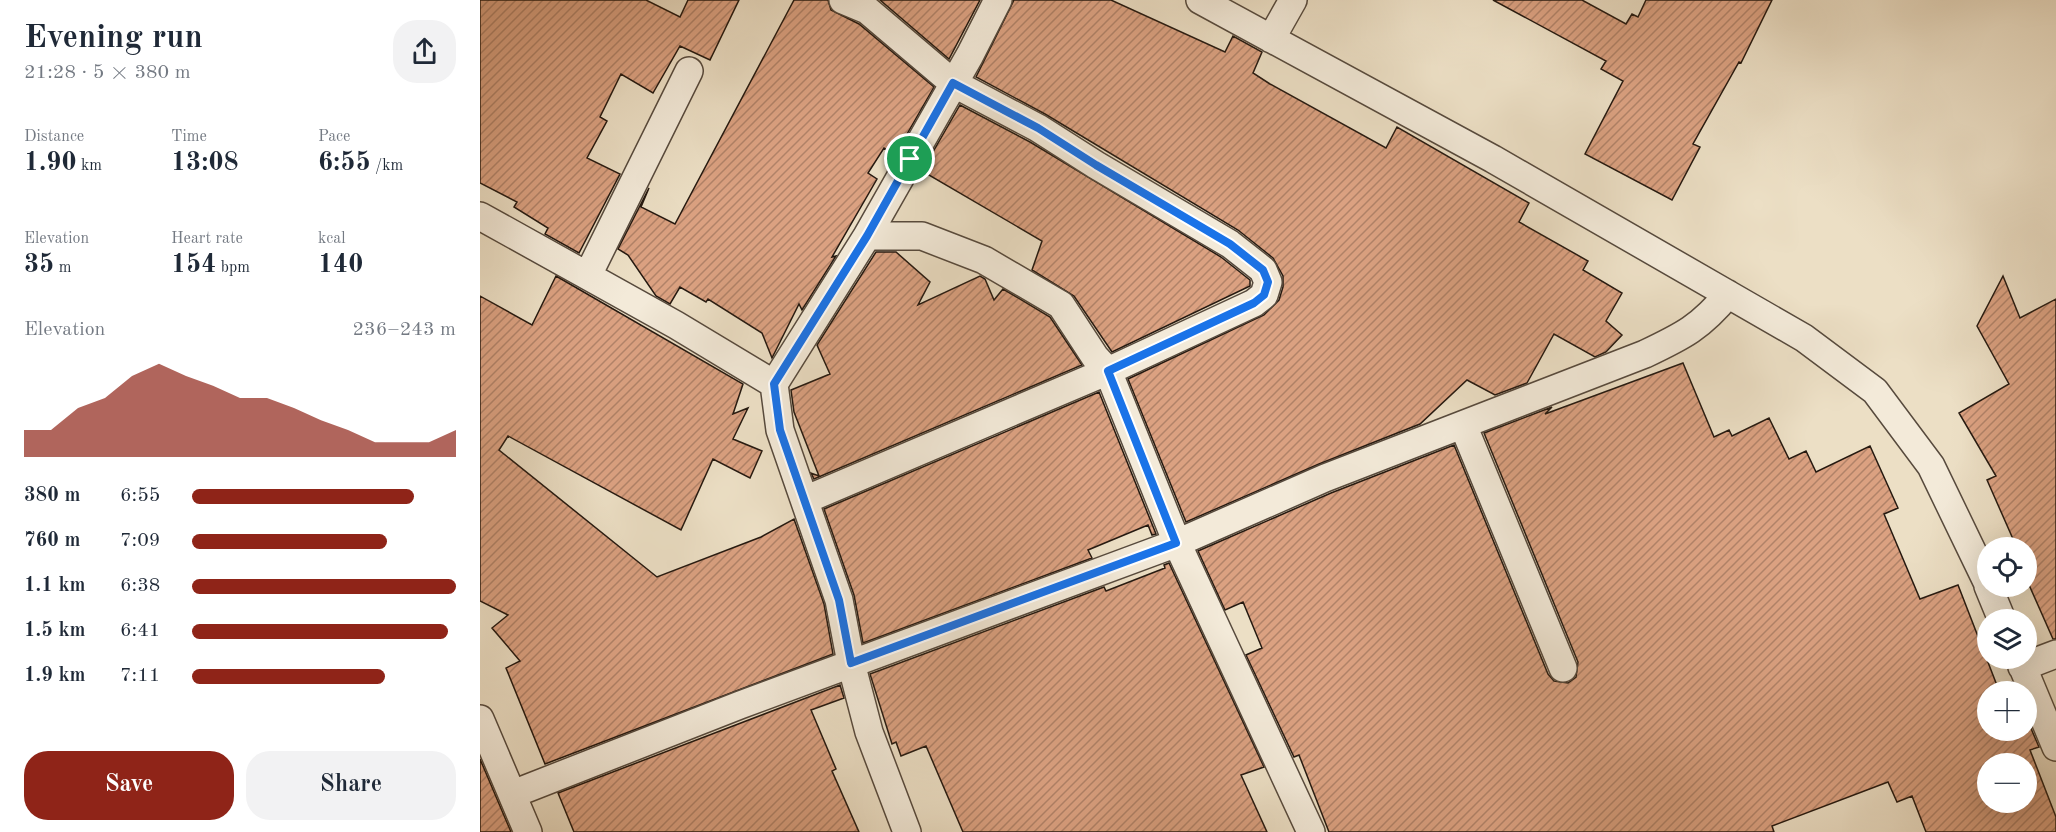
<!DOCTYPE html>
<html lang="en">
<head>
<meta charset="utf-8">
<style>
	body { margin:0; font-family:"Old Standard TT",serif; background:#f2f2f3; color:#1f2937; height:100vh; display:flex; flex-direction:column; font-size:22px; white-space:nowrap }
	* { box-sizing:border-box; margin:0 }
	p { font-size:20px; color:#747a83 }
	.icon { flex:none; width:33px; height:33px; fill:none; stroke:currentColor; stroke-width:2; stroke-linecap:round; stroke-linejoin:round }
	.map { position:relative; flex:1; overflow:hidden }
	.drawer { display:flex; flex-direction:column; background:#fff; width:480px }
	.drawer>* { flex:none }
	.tools { position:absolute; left:1497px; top:537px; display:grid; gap:12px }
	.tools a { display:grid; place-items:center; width:60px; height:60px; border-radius:50%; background:#fff; box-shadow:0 6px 24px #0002; font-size:30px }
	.pin { position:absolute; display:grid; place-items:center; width:51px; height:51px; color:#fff; margin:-26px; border:3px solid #fff; border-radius:50%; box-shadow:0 2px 6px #0007 }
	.round { display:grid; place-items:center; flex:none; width:63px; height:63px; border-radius:24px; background:#f2f2f3 }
	.overview { display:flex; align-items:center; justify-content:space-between; height:102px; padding:0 24px }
	h1 { font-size:33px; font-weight:800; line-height:45px }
	.figures { display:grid; grid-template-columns:repeat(3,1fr); gap:9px; height:102px; padding:6px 24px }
	.figures div { display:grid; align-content:center }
	.figures b { font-size:26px; font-weight:800 }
	.figures small { font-size:16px; font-weight:400 }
	.figures p { font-size:16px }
	.chart { height:168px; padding:12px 24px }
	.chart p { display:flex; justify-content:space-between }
	.chart svg { width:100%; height:108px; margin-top:6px; fill:#8f2418; opacity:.7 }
	.action { display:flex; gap:12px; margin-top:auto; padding:12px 24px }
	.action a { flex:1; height:69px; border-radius:24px; background:#8f2418; color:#fff; font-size:24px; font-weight:800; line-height:69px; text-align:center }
	.action a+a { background:#f2f2f3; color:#1f2937 }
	ul { padding:0 24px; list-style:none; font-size:20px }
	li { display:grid; grid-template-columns:96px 72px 1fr; align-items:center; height:45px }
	li i { height:15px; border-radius:8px; background:#8f2418 }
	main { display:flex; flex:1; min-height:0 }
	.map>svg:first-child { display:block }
	.building { fill:url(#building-hatch); stroke:#251910; stroke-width:1.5; fill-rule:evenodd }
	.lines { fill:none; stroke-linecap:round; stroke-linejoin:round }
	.street-casing { stroke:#574a3d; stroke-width:30 }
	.street { stroke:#f3ead9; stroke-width:27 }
	.route-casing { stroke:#fff; stroke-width:12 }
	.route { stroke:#1a73e8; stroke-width:8 }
</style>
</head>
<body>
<main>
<section class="drawer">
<div class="overview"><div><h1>Evening run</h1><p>21:28 · 5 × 380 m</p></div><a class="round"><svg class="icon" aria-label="share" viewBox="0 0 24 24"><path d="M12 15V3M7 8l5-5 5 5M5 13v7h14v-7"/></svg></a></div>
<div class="figures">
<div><p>Distance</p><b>1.90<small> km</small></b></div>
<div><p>Time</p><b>13:08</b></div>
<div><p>Pace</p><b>6:55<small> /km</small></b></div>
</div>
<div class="figures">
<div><p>Elevation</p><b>35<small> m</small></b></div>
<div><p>Heart rate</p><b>154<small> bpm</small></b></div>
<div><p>kcal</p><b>140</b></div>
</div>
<div class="chart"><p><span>Elevation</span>236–243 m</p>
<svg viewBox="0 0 160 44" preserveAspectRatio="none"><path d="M0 44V33L10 33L20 24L30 20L40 11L50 6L60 11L70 15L80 20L90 20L100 24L110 29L120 33L130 38L140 38L150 38L160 33V44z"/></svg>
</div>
<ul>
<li><b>380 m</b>6:55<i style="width:84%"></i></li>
<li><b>760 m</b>7:09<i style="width:74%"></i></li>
<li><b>1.1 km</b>6:38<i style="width:100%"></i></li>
<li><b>1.5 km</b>6:41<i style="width:97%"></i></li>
<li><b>1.9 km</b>7:11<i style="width:73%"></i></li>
</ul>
<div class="action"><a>Save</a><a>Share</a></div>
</section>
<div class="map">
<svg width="1576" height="832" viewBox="0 0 1576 832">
	<defs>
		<pattern id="building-hatch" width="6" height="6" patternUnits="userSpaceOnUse" patternTransform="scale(1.5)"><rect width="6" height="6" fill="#dba181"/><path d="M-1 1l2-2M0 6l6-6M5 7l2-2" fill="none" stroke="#b18268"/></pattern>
	</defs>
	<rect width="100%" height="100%" fill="#ecdfc5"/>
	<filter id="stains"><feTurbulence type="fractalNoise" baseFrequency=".00333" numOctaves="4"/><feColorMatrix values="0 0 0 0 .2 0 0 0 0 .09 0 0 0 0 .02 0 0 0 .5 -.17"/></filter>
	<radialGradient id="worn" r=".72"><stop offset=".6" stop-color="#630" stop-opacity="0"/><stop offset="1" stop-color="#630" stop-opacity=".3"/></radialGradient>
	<!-- building -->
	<path class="building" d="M0,0H166L200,17L208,0H259L230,60L200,46L173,93L141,74L120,117L127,121L107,158L140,174L99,253L65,234L68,228L34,207L37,202L0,183Z
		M314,0H348L351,10L379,24L454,87L415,155L404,148L388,173L397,179L352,257L356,256L322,310L319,304L292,358L282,333L228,299L226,302L200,287L190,304L176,296L148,255L138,249L169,188L161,207L195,224Z
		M400,0H500L469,59Z
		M534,0H631L745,52L753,36L782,52L773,73L790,84L906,148L917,127L1049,203L1039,222L1108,261L1103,270L1142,293L1126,321L1142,335L1126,352L1115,357L1074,334L1047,383L1015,395L987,380L940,424L839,464L706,522L648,379L784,315L799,300L803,287V276L793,258L758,230L565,114L496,77Z
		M1013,0H1102L1146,24L1152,14L1158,17L1166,0H1292L1261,63L1259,62L1213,144L1220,147L1192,200L1105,154L1143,81L1121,69L1126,61Z
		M480,105L550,142L741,257L770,280V286L632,352L594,296L552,270L562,241L442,171Z
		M396,252H416L450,282L438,305L500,276L505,279L514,300L523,289L570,317L602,365L334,479L331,473L339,476L314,412L311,390L350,374L337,345Z
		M76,276L263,384L253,414L268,408L253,439L282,451L270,478L233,459L201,530L28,436L19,450L177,577L281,537L314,519L344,604L353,654L65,764L26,668L40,661L12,628L28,615L0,601V296L52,325Z
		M1523,276L1540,318L1576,299V639H1573L1546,578V548H1537L1507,480L1516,476L1479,413L1529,384L1497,326Z
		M1203,363L1234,437L1249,430L1252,436L1289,418L1309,459L1326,451L1336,472L1390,446L1418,508L1404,514L1440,599L1478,585L1518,688L1532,682L1536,692H1508V730H1546V717L1559,747L1550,750L1576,817V832H1446L1432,796L1417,802L1408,782L1292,826L1294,832H849L819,755L814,757L766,655L782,648L763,602L745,610L718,551L851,493L974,445L1068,674L1074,681L1088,683L1096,677L1098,662L1004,433L1072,407L1065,414ZM1508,764H1546V802H1508Z
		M619,392L676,534L672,535L668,525L608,550L612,558L383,643L374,595L344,509Z
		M689,563L784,767L761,775L787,832H483L446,746L421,756L416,742L412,744L390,674L624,587L626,591L685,568L684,565Z
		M360,685L364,698L331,710L356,769L352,771L379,832H94L78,793Z
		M0,759L31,832H0Z"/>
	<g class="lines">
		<!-- street casing -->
		<g class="street-casing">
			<path id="street" d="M720,0L1013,159L1324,338L1395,391L1451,466L1508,584
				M791,39L813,0
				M0,216L196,325L294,384
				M387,236H442L504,260L581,305L615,357L628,371L697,543L831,832
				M108,275L209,71
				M983,425L1083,668
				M325,500L628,371L774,303L784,295L788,282L783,270L750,244L616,165L558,128L473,83L387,10L363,0
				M1508,586L1522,620
				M1539,658L1576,747
				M1542,667L1576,654
				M0,719L48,832
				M33,794L260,705L697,543L845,478L1165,354C1203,336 1221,327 1248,294
				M427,832L389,732L371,663L359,600L300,430L294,384L387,236L490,55L518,0"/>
		</g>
		<!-- street -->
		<use href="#street" class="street"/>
	</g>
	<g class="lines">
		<!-- route casing -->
		<g class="route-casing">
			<path id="route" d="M473,83L558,128L616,165L750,244L783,270L788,282L784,295L774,303L628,371L696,543L371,663L359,600L300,430L294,384L387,236Z"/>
		</g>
		<!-- route -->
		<use href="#route" class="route"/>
	</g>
	<rect width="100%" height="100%" filter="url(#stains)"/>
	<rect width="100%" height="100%" fill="url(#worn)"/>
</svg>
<div class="tools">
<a><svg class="icon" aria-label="locate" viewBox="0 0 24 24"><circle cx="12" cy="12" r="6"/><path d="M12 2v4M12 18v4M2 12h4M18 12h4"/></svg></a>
<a><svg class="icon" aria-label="layers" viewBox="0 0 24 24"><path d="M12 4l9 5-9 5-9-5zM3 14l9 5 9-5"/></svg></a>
<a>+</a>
<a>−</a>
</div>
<div class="pin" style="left:430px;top:159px;background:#1e9e55"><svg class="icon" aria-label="arrive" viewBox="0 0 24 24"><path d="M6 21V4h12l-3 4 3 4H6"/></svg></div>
</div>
</main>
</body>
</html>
